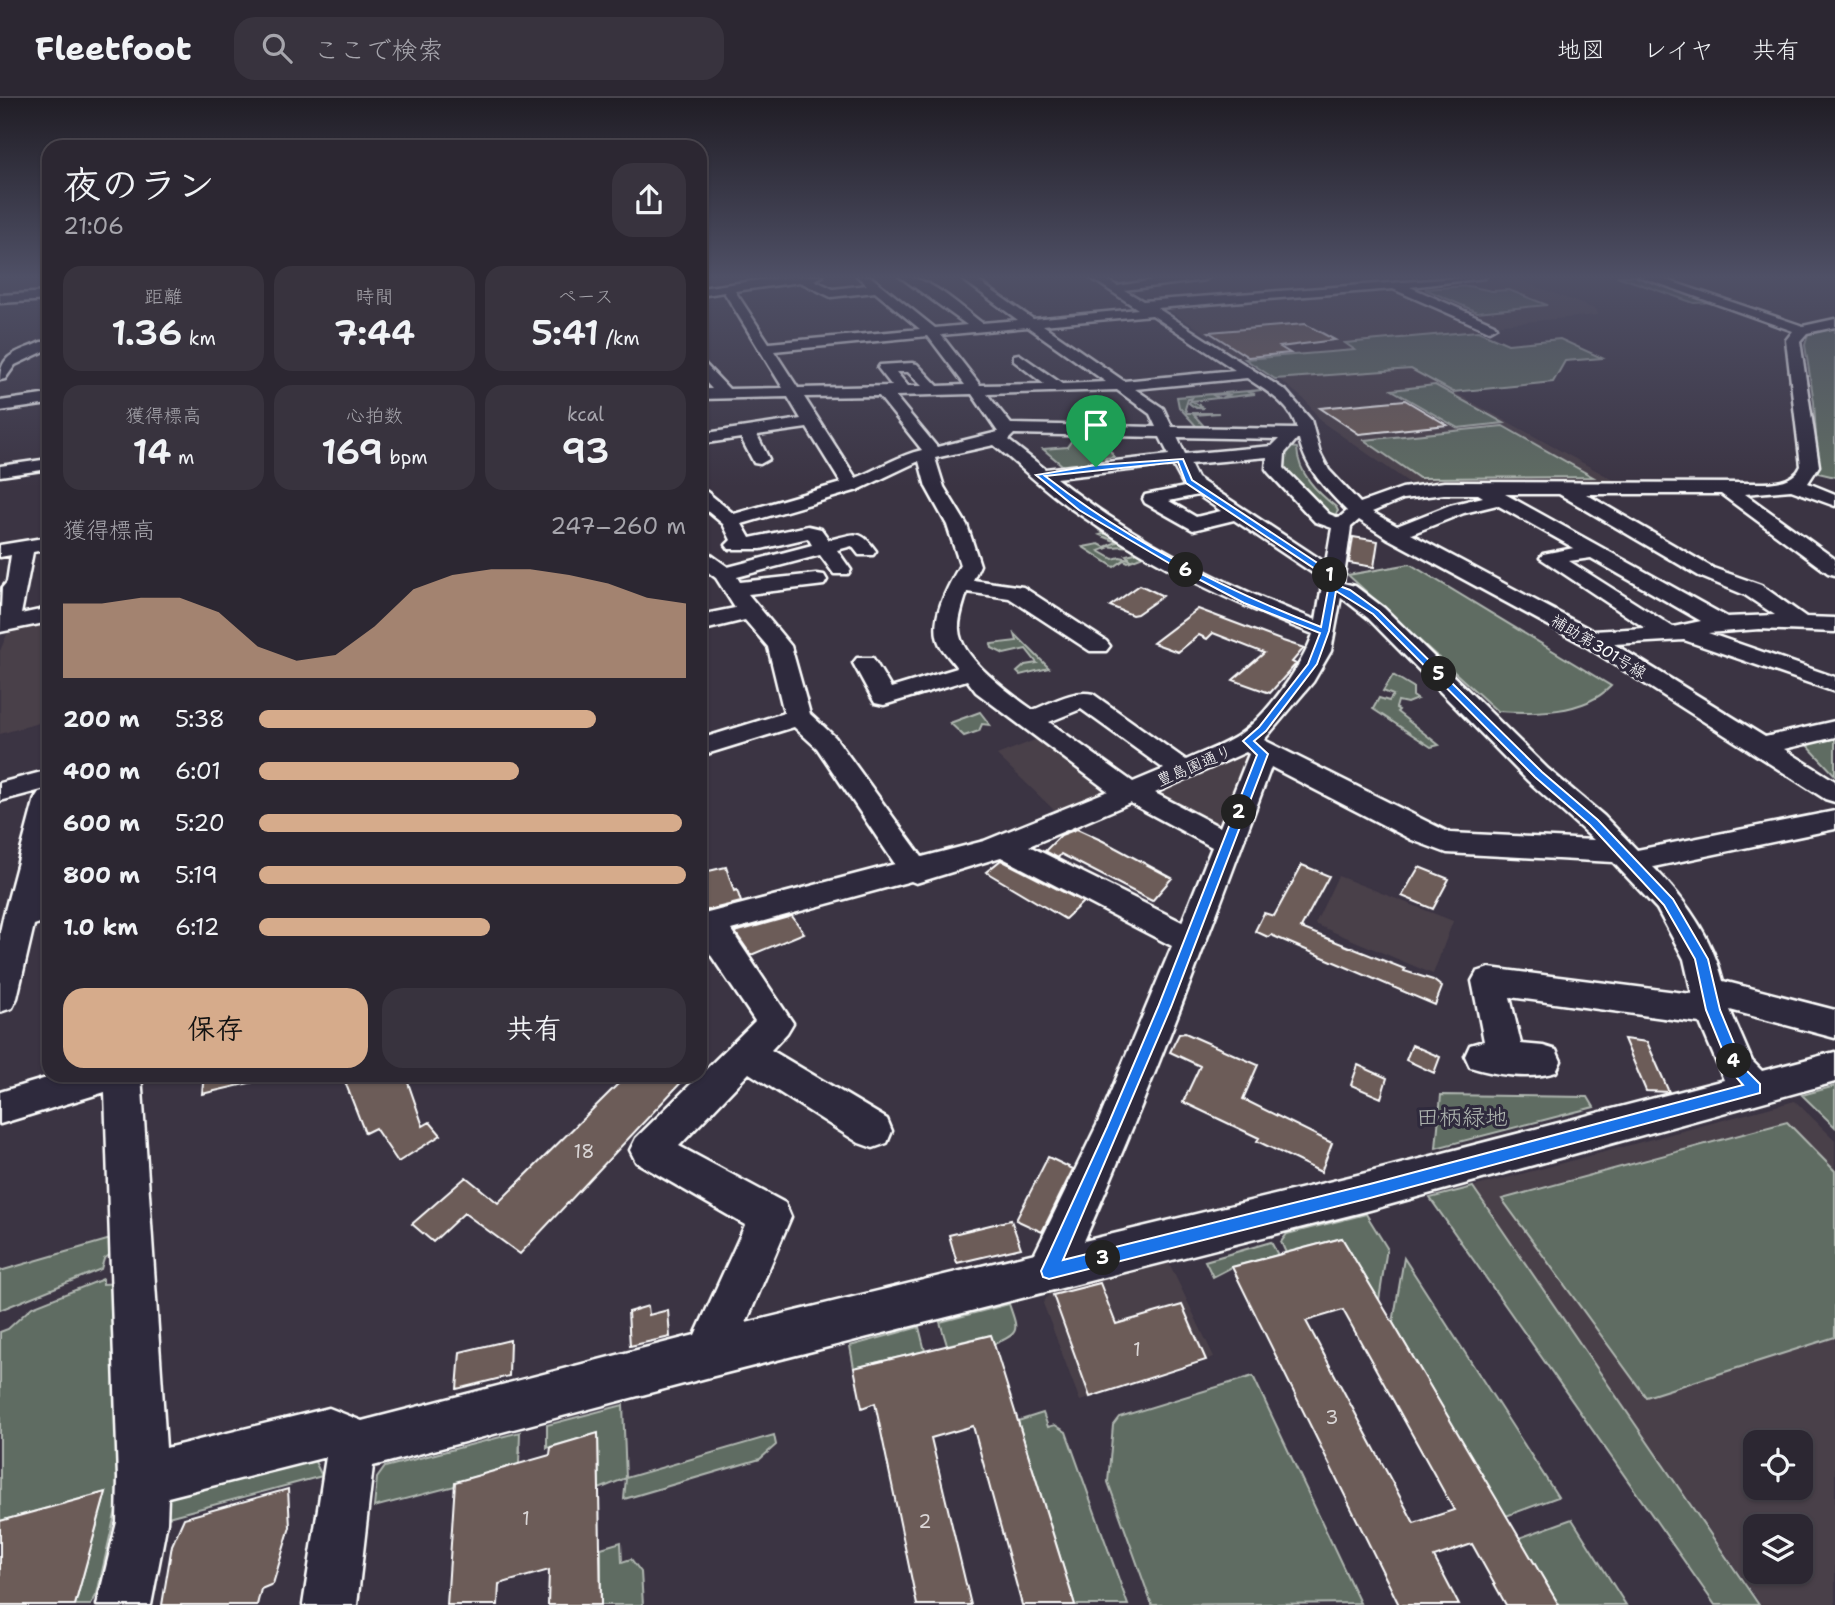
<!DOCTYPE html>
<html lang="ja">
<head>
<meta charset="utf-8">
<style>
	body { margin:0; font-family:"Shantell Sans","Klee One",sans-serif; background:#38333e; color:#f1f3f6; height:100vh; display:flex; flex-direction:column; font-size:26px; white-space:nowrap }
	* { box-sizing:border-box; margin:0 }
	p { font-size:23px; color:#a6a5ac }
	.icon { flex:none; width:38px; height:38px; fill:none; stroke:currentColor; stroke-width:2; stroke-linecap:round; stroke-linejoin:round }
	.map { position:relative; flex:1; overflow:hidden }
	.details { position:absolute; left:42px; top:42px; width:665px; height:942px; display:flex; flex-direction:column; background:#2c2732; border-radius:21px; box-shadow:0 2px 5px #0004,0 0 0 2px #48444d }
	.details>* { flex:none }
	.tools { position:absolute; left:1743px; top:1332px; display:grid; gap:14px }
	.tools a { display:grid; place-items:center; width:70px; height:70px; border-radius:14px; background:#2c2732; box-shadow:0 2px 5px #0004,0 0 0 2px #48444d; font-size:35px }
	.pin { position:absolute; display:grid; place-items:center; width:60px; height:60px; color:#fff; margin:-72px -30px; border-radius:50% 50% 50% 0; rotate:-45deg; box-shadow:0 0 7px #0007 }
	.pin .icon { rotate:45deg }
	.km { position:absolute; width:35px; height:35px; margin:-18px; border-radius:50%; background:#222; color:#fff; font-size:19px; line-height:35px; text-align:center }
	.round { display:grid; place-items:center; flex:none; width:74px; height:74px; border-radius:21px; background:#38333e }
	.overview { display:flex; align-items:center; justify-content:space-between; height:119px; padding:0 21px }
	h1 { font-size:38px; font-weight:600; line-height:52px }
	.metrics { display:grid; grid-template-columns:repeat(3,1fr); gap:10px; height:119px; padding:7px 21px }
	.metrics div { display:grid; align-content:center; border-radius:18px; background:#38333e; text-align:center }
	.metrics b { font-size:35px; font-weight:600 }
	.metrics small { font-size:19px; font-weight:400 }
	.metrics p { font-size:19px }
	.chart { height:196px; padding:14px 21px }
	.chart p { display:flex; justify-content:space-between }
	.chart svg { width:100%; height:126px; margin-top:7px; fill:#d6ab8b; opacity:.7 }
	.action { display:flex; gap:14px; margin-top:auto; padding:14px 21px }
	.action a { flex:1; height:80px; border-radius:21px; background:#d6ab8b; color:#111; font-size:28px; font-weight:600; line-height:80px; text-align:center }
	.action a+a { background:#38333e; color:#f1f3f6 }
	ul { padding:0 21px; list-style:none; font-size:23px }
	li { display:grid; grid-template-columns:112px 84px 1fr; align-items:center; height:52px }
	li i { height:18px; border-radius:9px; background:#d6ab8b }
	header { display:flex; align-items:center; gap:42px; box-sizing:border-box; height:98px; padding:0 35px; background:#2c2732; border-bottom:2px solid #48444d }
	header strong { font-size:33px }
	nav { display:flex; gap:38px; margin-inline-start:auto; font-size:24px }
	.search { width:490px; height:63px; background:#38333e; display:flex; align-items:center; gap:18px; box-sizing:border-box; padding:0 24px; border-radius:21px; color:#a6a5ac; font-size:26px }
	.map>svg:first-child { display:block }
	.built { fill:#4a404a; fill-rule:evenodd }
	.green { fill:#5f6c62; stroke:#afb6b0; stroke-width:2 }
	.building { fill:#6c5b59; stroke:#fff; stroke-width:2; fill-rule:evenodd }
	.lines { fill:none; stroke-linecap:round; stroke-linejoin:round }
	.minor-casing { stroke:#fff; stroke-width:5 }
	.minor { fill:#2f2a3d; fill-rule:evenodd }
	.route { fill:#1a73e8; stroke:#fff; stroke-width:2; fill-rule:evenodd }
	.labels { text-anchor:middle; stroke-width:6; stroke-linejoin:round; paint-order:stroke }
	.far-street-label { font-size:16px; fill:#fff; stroke:#2f2a3d }
	.near-number-label { font-size:19px; fill:#dad6d6 }
	.near-park-label { font-size:23px; fill:#afb6b0; stroke:#2f2a3d }
</style>
</head>
<body>
<header>
<strong>Fleetfoot</strong>
<div class="search"><svg class="icon" aria-label="search" viewBox="0 0 24 24"><circle cx="10" cy="10" r="6"/><path d="M15 15l6 6"/></svg>ここで検索</div>
<nav><a>地図</a><a>レイヤ</a><a>共有</a></nav>
</header>
<div class="map">
<svg width="1835" height="1507" viewBox="0 0 1835 1507">
	<rect width="100%" height="100%" fill="#3b3443"/>
	<filter id="ink" filterUnits="userSpaceOnUse"><feTurbulence type="fractalNoise" baseFrequency=".0143" numOctaves="2"/><feDisplacementMap in="SourceGraphic" scale="14" xChannelSelector="R" yChannelSelector="G"/><feConvolveMatrix kernelMatrix="1 2 1 2 8 2 1 2 1" color-interpolation-filters="sRGB"/></filter>
	<g filter="url(#ink)">
		<!-- built -->
		<path class="built" d="M1515,180L1597,212V217L1492,227L1407,188Z
			M1395,189L1481,227L1478,233L1346,245L1356,252L1236,261L1213,246L1222,245L1165,210L1170,207Z
			M1412,271L1619,385L1414,388L1322,324L1305,302L1279,281Z
			M49,521V622L0,636V553L10,529Z
			M1045,638L1115,691L1061,713L1054,712L997,657Z
			M1243,654L1256,662L1225,736L1148,696Z
			M1338,778L1453,823L1433,876L1315,826Z
			M1795,1003L1835,1042V1507H1761L1473,1089ZM1755,1344H1801V1390H1755ZM1755,1428H1801V1474H1755Z
			M1169,1165L1214,1259L1080,1303L1043,1205L1049,1196Z"/>
		<!-- green -->
		<path class="green" d="M1617,178H1636L1713,204L1694,205Z
			M1468,188L1492,193L1509,192L1547,207L1477,214L1425,191Z
			M1835,230V379L1818,375L1814,304L1805,247L1808,236Z
			M1478,233L1508,246L1560,241L1602,260L1565,263L1553,284L1453,294L1411,271L1275,281L1245,261L1355,252L1345,245Z
			M1435,287L1504,325L1458,330L1392,292Z
			M1261,292L1247,294L1255,296L1221,300L1231,296L1213,297L1219,300L1192,303L1201,308L1198,310H1204C1198,311 1194,310 1189,305L1192,300L1188,301L1185,311L1187,315H1219L1194,317L1204,328L1197,329L1179,309L1177,299Z
			M1503,328L1593,379L1419,380L1364,342Z
			M1098,333L1114,359L1105,360L1107,364L1068,372L1043,351L1067,349L1072,342L1070,335Z
			M1291,349L1297,350C1298,376 1317,394 1336,409L1338,413L1335,417L1324,414L1284,371V354Z
			M1106,428L1129,442L1120,444L1132,443L1151,455L1128,464L1124,462L1114,469L1083,449L1099,446L1107,450L1099,453L1113,461L1120,459L1130,461L1126,457L1135,455C1127,443 1118,451 1107,448L1117,444L1100,437L1104,436L1097,430Z
			M1410,466L1611,588C1583,617 1534,615 1497,613L1348,477Z
			M1015,536L1049,570L1020,577L1017,574L1025,567L1037,565L1026,551L1004,556L992,550L991,546L1017,543Z
			M1393,577L1413,589V598L1417,601L1407,605L1398,603L1396,610L1399,612L1397,614L1439,647L1431,649L1373,611L1379,600L1389,603L1393,597L1383,593Z
			M980,614L990,627L982,626L979,633L964,638L950,625Z
			M1835,637V677L1804,644Z
			M1835,988V1029L1802,997Z
			M1441,997L1588,999L1594,1009L1436,1050Z
			M1787,1024L1835,1073V1239L1646,1299L1502,1101Z
			M1473,1089L1759,1507H1715L1430,1100Z
			M1366,1116L1387,1150L1379,1202L1342,1140L1286,1155L1281,1144L1287,1136Z
			M114,1140L116,1152L104,1161L101,1171L0,1212V1173Z
			M1271,1144L1278,1157L1232,1169L1213,1179L1205,1163Z
			M1404,1160L1558,1399L1506,1418L1393,1225Z
			M103,1181V1186L120,1185L125,1372L97,1496L91,1507H75L106,1394L0,1423V1234L8,1231L32,1209Z
			M1009,1206C1018,1232 1021,1235 994,1246L991,1237L947,1247L940,1224Z
			M919,1229L925,1253L854,1270L850,1248Z
			M1253,1278L1360,1505L1152,1507L1108,1384L1113,1327L1119,1319Z
			M623,1307L626,1380L774,1337L776,1347L760,1361L624,1401L626,1380L599,1391L598,1335L547,1350V1327Z
			M1043,1315L1048,1329L1055,1327L1066,1334L1128,1507H1075L1018,1323Z
			M520,1334L519,1366L456,1384L455,1388L374,1409L377,1380L385,1369Z
			M307,1347L322,1378L149,1424L160,1384Z
			M1572,1421L1626,1507H1559L1519,1440Z
			M621,1444L622,1464L631,1461L641,1474L643,1507H601V1450Z"/>
		<!-- building -->
		<path class="building" d="M1305,226L1335,242L1280,249L1290,255L1248,259L1209,234Z
			M1405,302L1447,327L1359,336L1320,310Z
			M1353,439L1378,443L1374,469L1349,465Z
			M1140,487L1163,498L1137,516L1132,517L1110,508Z
			M1198,511L1283,543L1304,550L1292,564L1296,566L1270,595L1233,582L1264,555L1213,535L1207,541L1199,537L1178,554L1153,545Z
			M1077,731L1103,743L1172,780L1152,803L1061,756L1058,760L1045,753L1061,737Z
			M1001,762L1083,804L1065,821L986,774Z
			M1302,767L1329,778L1301,830L1405,871L1404,873L1433,882L1442,889L1435,907L1271,837L1268,839L1255,833L1264,815L1274,818Z
			M726,769L734,793L737,792L741,804L700,814V775Z
			M1419,769L1449,781L1433,811L1402,798Z
			M792,818L804,835L751,857L735,834Z
			M1185,935L1258,967L1243,1001L1332,1045L1321,1074L1257,1043L1259,1040L1183,1004L1200,968L1170,954L1179,936Z
			M1624,941L1647,944L1669,994L1646,993Z
			M1412,947L1440,959L1434,975L1406,962Z
			M1358,967L1387,980L1381,1000L1351,987Z
			M204,976H258V983L202,996Z
			M342,976H405L423,1028L430,1024L441,1037L398,1064L375,1030L365,1035Z
			M628,976H689L520,1156L464,1115L433,1144L412,1126L466,1079L498,1105Z
			M1048,1059L1073,1071L1042,1134L1016,1122Z
			M1011,1122L1021,1150L957,1165L949,1137Z
			M1342,1140L1393,1225L1559,1507H1506L1472,1446L1434,1459L1459,1507H1399L1232,1169ZM1343,1212L1454,1412L1414,1425L1306,1223Z
			M1100,1185L1116,1226L1182,1207L1206,1262L1090,1299L1053,1197Z
			M648,1208L649,1217L668,1212L670,1239L630,1248L628,1214Z
			M991,1237L994,1246L1075,1507H1022L973,1328L931,1340L971,1507H917L875,1305L862,1310L854,1270Z
			M510,1242L509,1278L457,1291L460,1254Z
			M598,1335L601,1507H548L549,1472L499,1486L498,1507H447L455,1384L550,1357L551,1349Z
			M288,1391L290,1429L273,1486L261,1491L257,1507H162L172,1447L184,1420Z
			M106,1394L75,1507H0V1423Z"/>
		<g class="lines">
			<!-- minor casing -->
			<g class="minor-casing">
				<path id="minor" d="M792,178H823L814,182L833,191L867,187L857,178H870L935,230L967,227L899,178C930,178 958,207 982,225L1018,222L958,178H971L1033,221L1138,211L1088,178H1102L1117,188L1180,178H1211L1205,182L1124,192L1143,203L1486,178L1484,180L1410,189L1494,226L1496,229L1489,233L1393,191L1157,210L1286,293L1311,322L1320,355L1329,372L1360,405L1402,390L1444,384L1749,385C1766,385 1793,387 1801,368L1786,242L1793,233L1638,178H1655L1803,228L1835,221V229L1807,235L1800,243L1819,368L1808,385L1835,396V408L1791,392L1745,396L1835,461V477L1828,475L1721,396H1586L1713,470L1761,487L1806,519L1835,520V534L1759,531L1708,535L1835,579V594L1684,542L1614,546L1765,639L1835,623V639L1784,651L1835,683V704L1825,701L1581,545L1387,440L1359,422L1351,429L1343,485L1355,488L1384,510L1548,671L1604,718L1637,752L1835,713V731L1653,769C1685,801 1712,839 1723,883L1835,912V940L1730,912L1752,963L1762,973L1835,954V984L1370,1112L710,1279L373,1368L357,1507H303L326,1359L168,1399L167,1424L151,1507H97L117,1424L118,1380L105,994L0,1026V994L60,976H141L166,1350L329,1310L362,1323L695,1237L745,1127L636,1064L630,1052L636,1040L755,923L700,841V817L895,766L817,650L794,629L700,658V641L784,615L768,549L745,522L700,533V517L735,510L716,480L700,468V452L707,454L728,469L812,447L808,440L761,451H729L726,447L731,442L723,426L700,407V392L707,394L734,416L841,385L807,330L757,337L769,361L760,366L754,365L741,340L700,346V336L801,321L788,299L700,301V291H712L700,278V265L705,266L729,291L783,290L724,194L700,198V190ZM800,184L831,199L875,194L920,231L769,245L735,193ZM1152,217L1235,272L1124,283L1043,227ZM1028,229L1106,284L1062,286L1019,256L1014,257V263L1044,286L980,287L941,237ZM928,238L965,287L938,288L917,266L912,265L880,267L878,270L892,288L798,290L774,253ZM896,274H908L922,288H908ZM1247,280C1266,293 1292,307 1297,331L1172,329L1163,310L1135,291ZM1117,292L1150,316L1156,329L1011,326L987,296ZM972,296L998,334L937,349L895,298ZM879,298L922,352C899,357 878,371 856,380L804,299ZM1014,336L1160,339L1169,357L1045,371L1008,342ZM1177,339L1279,341L1272,348L1185,356ZM1297,341H1299C1306,372 1326,391 1347,413L1339,420L1329,416L1284,370L1285,355ZM994,347C1021,369 1046,394 1076,414C1149,465 1230,504 1313,536C1303,567 1267,617 1240,636C1225,647 1203,654 1186,662L1093,596C1074,591 1051,605 1033,612C1012,597 960,560 959,532C958,520 964,505 967,494L1009,500L1090,553H1106L1110,548L1106,543L1023,489L973,482L980,467L967,427L944,389L935,360ZM1267,359L1266,371L1269,375L1315,424L1332,430L1326,465L1197,380L1190,366ZM919,363L926,389L947,427L960,467C948,488 928,523 940,547C944,555 952,562 957,570L891,590L873,560H857L853,565L872,600L875,605L884,607L967,582L976,594L1108,693L984,743L922,759L835,639L810,616L791,548L748,496L816,488L824,487L827,482L824,477L816,476L740,484L737,479L820,457L834,476H848L851,472L837,452L852,448L859,457H873L876,453C860,430 855,436 829,442L821,431L808,428L750,440L742,426L858,392ZM1173,367L1185,389L1145,397L1143,401L1145,405L1193,432L1234,422L1323,482L1316,522C1224,487 1133,441 1056,380ZM1444,396H1478L1483,399L1450,407L1397,428L1372,414L1403,401ZM1505,396H1559L1699,478L1745,497L1775,517L1727,519ZM1198,397L1221,413L1196,419L1169,403ZM1497,407L1574,450L1543,456L1540,460L1645,530L1593,533L1411,436L1464,415ZM1591,460L1701,523L1673,529L1569,463ZM1341,499L1368,520L1528,683L1594,742L1450,735L1264,642L1313,584L1331,553ZM1081,611L1164,671L1133,684L1049,624ZM1246,654L1249,656L1220,729L1155,695ZM1271,669L1412,742L1447,755L1613,764L1657,811L1684,861L1692,896L1489,870L1477,874L1472,883L1484,943L1470,947L1465,958L1470,969C1494,977 1532,982 1556,974L1561,963L1556,952L1543,948L1521,946L1510,899L1700,925L1724,982L1370,1074L1084,1143C1153,987 1212,829 1271,669ZM1130,705L1212,749L1182,824L1029,748ZM1001,759L1172,848L1097,1027L1035,1155L746,1225L791,1119L785,1105L679,1048L749,975L859,1045L873,1050L887,1045L892,1033L887,1021L771,952L787,935L793,925L731,832L911,783L916,785Z
					M49,194V202L0,205V197Z
					M41,244H49V251L15,267L5,281L0,282C0,255 19,254 41,244Z
					M49,296V306L0,313V303Z
					M49,361V371L0,378V368Z
					M49,439V451L33,454L21,516L49,510V524L0,534L2,490L7,484L11,457L0,459V447Z
					M49,672V690L0,703V685Z
					M49,691V761L40,801L49,799V822L34,827L17,900L12,910L0,914V834L3,820L35,700L39,694Z"/>
			</g>
			<!-- minor -->
			<use href="#minor" class="minor"/>
		</g>
	</g>
	<!-- sky -->
	<linearGradient id="sky" x2="0" y2="1"><stop stop-color="#201d25"/><stop offset="0.46" stop-color="#4f5066"/><stop offset="1" stop-color="#4f5066" stop-opacity="0"/></linearGradient>
	<rect width="1835" height="389" fill="url(#sky)"/>
	<!-- route -->
	<path class="route" d="M1183,361L1192,382L1337,478V487L1350,492L1379,513L1542,674L1598,722L1673,801L1708,861L1720,912L1744,970L1760,986V995L1370,1100L1049,1181L1043,1179L1041,1173L1107,1029L1158,909L1257,657L1243,643L1259,629L1308,566L1320,535L1244,505L1179,471L1079,412L1036,377L1096,367ZM1178,364L1186,385L1330,481L1321,529C1223,491 1128,443 1045,378ZM1336,493L1373,516L1535,679L1590,727L1664,807L1695,861L1706,912L1731,973L1743,987L1370,1086L1063,1162L1171,909L1268,656L1254,643L1266,633L1317,566L1329,533Z"/>
	<g class="labels">
		<!-- far-street labels -->
		<g class="far-street-label">
			<text transform="translate(1599 548) rotate(31)" y="6">補助第301号線</text>
			<text transform="translate(1194 667) rotate(-23)" y="6">豊島園通り</text>
		</g>
		<!-- near-number labels -->
		<g class="near-number-label">
			<text x="584" y="1060">18</text>
			<text x="1137" y="1258">1</text>
			<text x="1332" y="1326">3</text>
			<text x="526" y="1427">1</text>
			<text x="925" y="1430">2</text>
		</g>
		<!-- near-park labels -->
		<g class="near-park-label">
			<text x="1462" y="1027">田柄緑地</text>
		</g>
	</g>
</svg>
<div class="tools">
<a><svg class="icon" aria-label="locate" viewBox="0 0 24 24"><circle cx="12" cy="12" r="6"/><path d="M12 2v4M12 18v4M2 12h4M18 12h4"/></svg></a>
<a><svg class="icon" aria-label="layers" viewBox="0 0 24 24"><path d="M12 4l9 5-9 5-9-5zM3 14l9 5 9-5"/></svg></a>
</div>
<div class="pin" style="left:1096px;top:369px;background:#1e9e55"><svg class="icon" aria-label="arrive" viewBox="0 0 24 24"><path d="M6 21V4h12l-3 4 3 4H6"/></svg></div>
<b class="km" style="left:1330px;top:477px">1</b>
<b class="km" style="left:1239px;top:714px">2</b>
<b class="km" style="left:1103px;top:1160px">3</b>
<b class="km" style="left:1734px;top:963px">4</b>
<b class="km" style="left:1439px;top:576px">5</b>
<b class="km" style="left:1186px;top:472px">6</b>
<section class="details">
<div class="overview"><div><h1>夜のラン</h1><p>21:06</p></div><a class="round"><svg class="icon" aria-label="share" viewBox="0 0 24 24"><path d="M12 15V3M7 8l5-5 5 5M5 13v7h14v-7"/></svg></a></div>
<div class="metrics">
<div><p>距離</p><b>1.36<small> km</small></b></div>
<div><p>時間</p><b>7:44</b></div>
<div><p>ペース</p><b>5:41<small> /km</small></b></div>
</div>
<div class="metrics">
<div><p>獲得標高</p><b>14<small> m</small></b></div>
<div><p>心拍数</p><b>169<small> bpm</small></b></div>
<div><p>kcal</p><b>93</b></div>
</div>
<div class="chart"><p><span>獲得標高</span>247–260 m</p>
<svg viewBox="0 0 160 44" preserveAspectRatio="none"><path d="M0 44V18L10 18L20 16L30 16L40 21L50 33L60 38L70 36L80 26L90 13L100 8L110 6L120 6L130 8L140 11L150 16L160 18V44z"/></svg>
</div>
<ul>
<li><b>200 m</b>5:38<i style="width:79%"></i></li>
<li><b>400 m</b>6:01<i style="width:61%"></i></li>
<li><b>600 m</b>5:20<i style="width:99%"></i></li>
<li><b>800 m</b>5:19<i style="width:100%"></i></li>
<li><b>1.0 km</b>6:12<i style="width:54%"></i></li>
</ul>
<div class="action"><a>保存</a><a>共有</a></div>
</section>
</div>
</body>
</html>
